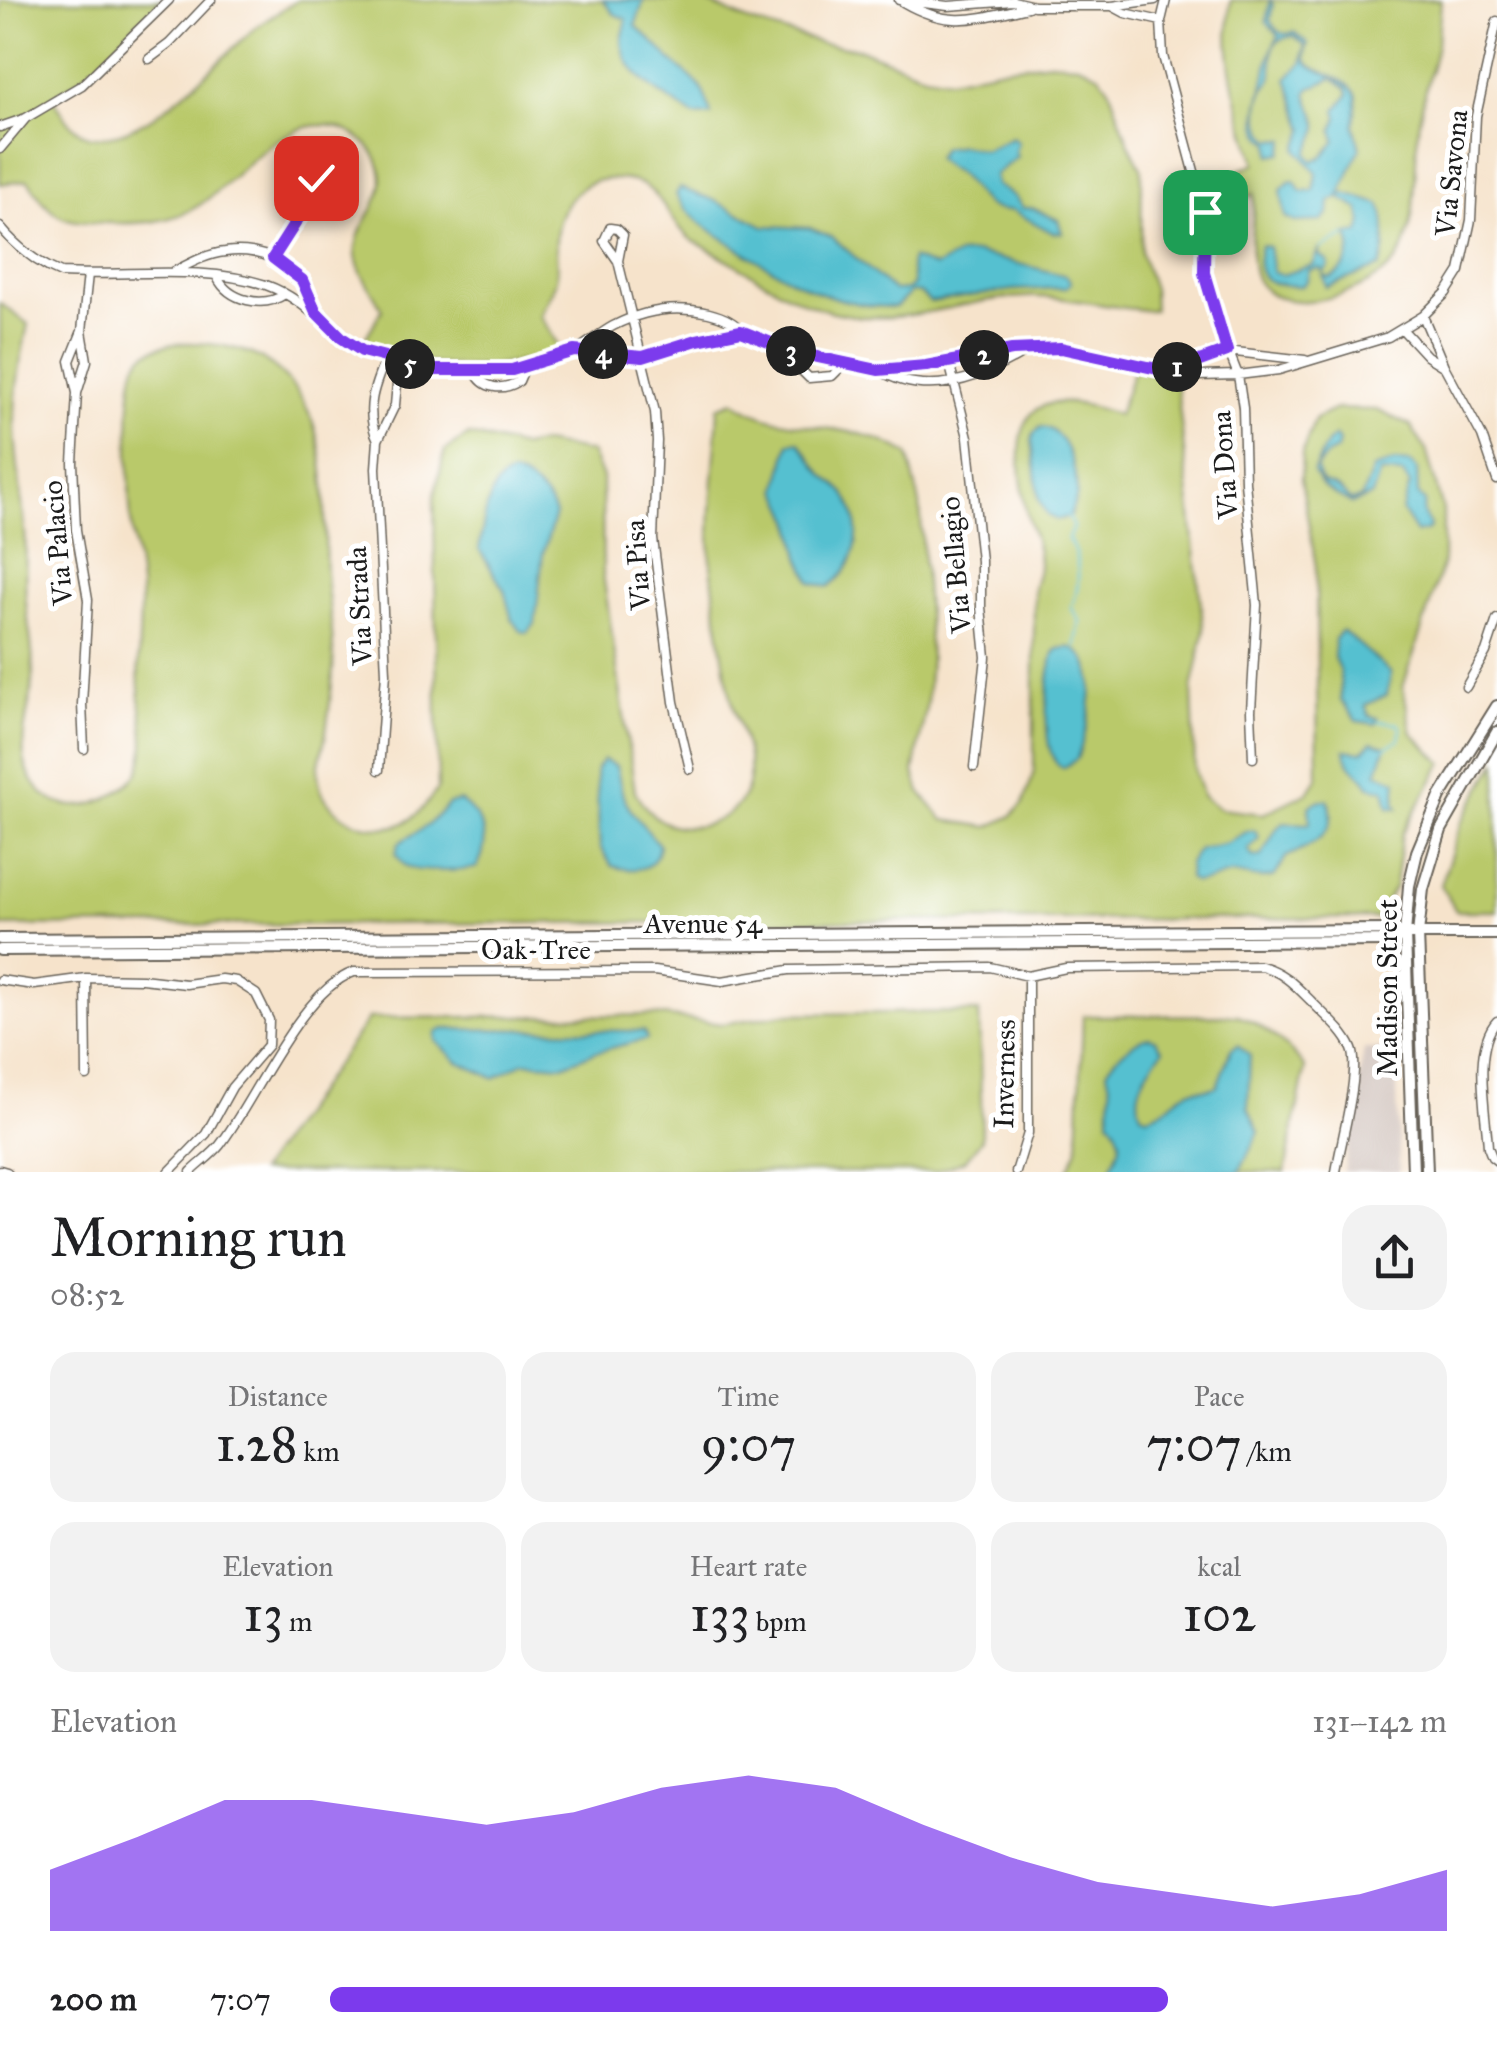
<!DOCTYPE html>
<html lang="en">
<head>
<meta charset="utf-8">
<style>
	body { margin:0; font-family:"IM FELL Great Primer",serif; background:#f2f2f2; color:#202124; height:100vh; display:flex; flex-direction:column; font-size:38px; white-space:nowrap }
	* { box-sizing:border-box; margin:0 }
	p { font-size:32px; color:#757577 }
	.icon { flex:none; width:55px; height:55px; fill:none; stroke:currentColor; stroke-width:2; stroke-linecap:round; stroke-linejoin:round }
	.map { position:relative; height:1172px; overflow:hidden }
	.details { display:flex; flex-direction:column; background:#fff; flex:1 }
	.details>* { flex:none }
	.pin { position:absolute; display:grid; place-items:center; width:85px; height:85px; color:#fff; margin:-42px; border-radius:20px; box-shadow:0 5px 15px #0006 }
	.km { position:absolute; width:50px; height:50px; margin:-25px; border-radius:50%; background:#222; color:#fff; font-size:28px; line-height:50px; text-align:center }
	.round { display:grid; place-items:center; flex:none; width:105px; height:105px; border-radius:30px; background:#f2f2f2 }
	.headline { display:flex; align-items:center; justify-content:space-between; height:170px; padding:0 50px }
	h1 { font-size:55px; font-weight:600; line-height:75px }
	.figures { display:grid; grid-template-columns:repeat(3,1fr); gap:15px; height:170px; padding:10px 50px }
	.figures div { display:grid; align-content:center; border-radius:25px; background:#f2f2f2; text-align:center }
	.figures b { font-size:50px; font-weight:600 }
	.figures small { font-size:28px; font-weight:400 }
	.figures p { font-size:28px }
	.chart { height:280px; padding:20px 50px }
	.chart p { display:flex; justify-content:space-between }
	.chart svg { width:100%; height:180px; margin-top:10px; fill:#7c3aed; opacity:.7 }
	ul { padding:0 50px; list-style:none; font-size:32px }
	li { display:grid; grid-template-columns:160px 120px 1fr; align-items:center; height:75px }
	li i { height:25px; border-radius:12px; background:#7c3aed }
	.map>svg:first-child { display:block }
	.industrial { fill:#cfc1ba }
	.green { fill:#b9c96b; stroke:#6a7244; stroke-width:2.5 }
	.water { fill:#55c0d0; stroke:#386e76; stroke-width:2.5; fill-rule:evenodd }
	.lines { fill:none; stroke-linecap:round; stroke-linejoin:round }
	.stream { stroke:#55c0d0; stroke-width:2.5 }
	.minor-casing { stroke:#686259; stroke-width:11 }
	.tertiary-casing { stroke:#686259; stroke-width:14 }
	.minor { stroke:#fff; stroke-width:8 }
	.tertiary { stroke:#fff; stroke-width:10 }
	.route-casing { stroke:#fff; stroke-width:20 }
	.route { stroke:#7c3aed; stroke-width:12 }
	.labels { text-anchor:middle; stroke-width:10; stroke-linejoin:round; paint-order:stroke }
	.street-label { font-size:28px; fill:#1c1c1c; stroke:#fff }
</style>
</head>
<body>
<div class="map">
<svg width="1497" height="1172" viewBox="0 0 1497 1172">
	<rect width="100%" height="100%" fill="#fff"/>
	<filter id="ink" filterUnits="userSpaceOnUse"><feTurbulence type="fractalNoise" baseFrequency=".01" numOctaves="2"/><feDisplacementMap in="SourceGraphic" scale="20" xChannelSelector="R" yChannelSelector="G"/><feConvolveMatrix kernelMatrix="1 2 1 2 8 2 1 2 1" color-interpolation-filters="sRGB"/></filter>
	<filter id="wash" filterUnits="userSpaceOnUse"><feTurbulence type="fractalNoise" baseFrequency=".0048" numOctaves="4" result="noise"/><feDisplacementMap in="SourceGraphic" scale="40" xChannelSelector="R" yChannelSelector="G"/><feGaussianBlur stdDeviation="2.25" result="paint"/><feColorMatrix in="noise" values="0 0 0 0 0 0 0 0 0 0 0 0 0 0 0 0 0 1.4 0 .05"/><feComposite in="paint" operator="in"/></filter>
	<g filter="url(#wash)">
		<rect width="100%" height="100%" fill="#f6e3cb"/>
		<!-- industrial -->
		<path class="industrial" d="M1364,1049H1396L1399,1172H1344Z"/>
		<!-- green -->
		<path class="green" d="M0,0H161L89,73L52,98C63,113 75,137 96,137C150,138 215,63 253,30C266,19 283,10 298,0H701L748,21L821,43L860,49L925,75L950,79L1007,67L1050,62L1078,64L1099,75L1109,88L1129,144L1142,170L1141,253L1153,289L1154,310C1111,310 1069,295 1025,297C954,299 904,331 829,311C780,297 739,263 693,241C674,227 666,202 648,188C638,180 623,179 611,179C577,179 557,209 556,241C555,254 559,267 556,280C553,292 545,304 540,315L561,350C496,375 425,370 362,344L382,310C374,292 353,269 356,247C360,213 397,196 375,155C369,145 362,140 353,134C293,99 241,178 198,206C171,223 139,224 109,223C62,222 55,221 28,180L0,184Z
			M1231,0H1441C1440,18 1439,36 1435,54C1430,76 1423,98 1419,121C1413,161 1420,223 1398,258C1376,292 1281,324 1256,279C1247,261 1254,216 1254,194L1209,212L1206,185L1256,163C1239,112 1221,53 1231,0Z
			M0,303L28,324C21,358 14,392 15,428C16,462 22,497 25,532C27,555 24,579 26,602C28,625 33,647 33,671C33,704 14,744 29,774C46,811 85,814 116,793C126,786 135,780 140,768C148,746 142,721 140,699C135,661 142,623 140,585C138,559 131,533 130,507C129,482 126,377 138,361C160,332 236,343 262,359C338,406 322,497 326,573C328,605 335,637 333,669C332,692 328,716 325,739C323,749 318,762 318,773C318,813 368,837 402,824C418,817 428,802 438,788L434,498L445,450L469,435L523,447L543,443L591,452L602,477L603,574L635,791C642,804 651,817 666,823C698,836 745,816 749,779C752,751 737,724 731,697C722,661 718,621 713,583C705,524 716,467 718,407L734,401C772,429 820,423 864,435C879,439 894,446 908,454L920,504L930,658L927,702L914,772L920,792L944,820L989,827L1010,817L1023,804L1034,773V588C1035,581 1039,573 1039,566C1040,546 1028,524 1025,505C1010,418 1025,381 1118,415L1134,369L1176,378L1204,633L1192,689L1195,772L1203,797L1220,809L1263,814L1308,792L1318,777L1316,567L1301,479L1302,453L1315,419L1336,409L1377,410L1411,426L1426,450L1443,510V563L1403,687L1412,733L1443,763L1402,833L1395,886L1377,918L0,926Z
			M1497,761V911H1456L1441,885L1461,823Z
			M979,1012L982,1139L965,1160L934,1172H259L369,1018L655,1015L722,1024L784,1014Z
			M1238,1015C1266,1027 1287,1044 1305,1068L1285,1172H1067L1078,1148L1083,1016Z"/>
		<!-- water -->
		<path class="water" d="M603,0H644L635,26C647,35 654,43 664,53C687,79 702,75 711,115L694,116C668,97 625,78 622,42C622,33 627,27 626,19L614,14Z
			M1270,0L1273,5L1270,20C1276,31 1282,37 1294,32L1308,43C1292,77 1345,68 1357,96L1354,125L1360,148L1339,197L1330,201L1329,213L1322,221L1295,222L1285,217L1281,190L1289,182L1294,181L1302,192L1314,191L1317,173L1297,149L1305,130L1287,78L1302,64L1305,45L1294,36C1264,40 1274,56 1272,76C1270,86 1268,81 1264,90C1256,107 1257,124 1271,139L1286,140L1282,153L1271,155V143C1248,127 1260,104 1264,82C1268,65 1268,51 1279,36L1266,22ZM1333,78L1347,88L1349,94L1336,110L1338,118L1333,129L1336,141L1321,158L1313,161L1307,153C1326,121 1317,125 1307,94L1310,88Z
			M1012,137L1018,142L1015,151L1017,157L994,175L996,185L1015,197L1023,208H1032L1058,220L1062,233H1053L1011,210C982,214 976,188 957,173C949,167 943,166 936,158L942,148L961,145L984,150Z
			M680,188L711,199L764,226L810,228L832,237L894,291L907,290L913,285L910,264L912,258L935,267L960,254L976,253L1067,276L1071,283L1065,288L1012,290L930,302L920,293L911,292L896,307C834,308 782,277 732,244C711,230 687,218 676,194Z
			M1342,193L1380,204C1387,218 1387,253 1379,267L1326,287L1323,275L1330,278C1347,271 1356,247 1347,235L1360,233L1363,222L1359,209L1340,198Z
			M1261,245L1269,247L1273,272L1282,275L1313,265L1320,248V256L1328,261L1329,266L1323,273L1321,268L1309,270L1307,281L1302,286C1272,286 1251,282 1261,245Z
			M1041,427C1066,428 1077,472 1077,493C1076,502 1072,508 1070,516L1057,520L1047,515L1039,499L1032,440L1034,433Z
			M1335,436L1339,441L1337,450L1328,454L1317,467C1319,491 1329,480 1341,491C1345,495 1347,499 1351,501L1362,497L1373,469L1394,462L1411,463L1417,469L1418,494L1425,502L1423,514L1430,525L1429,530L1416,533L1402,511L1410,485L1403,474L1380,473L1372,496L1351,504L1323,487L1313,472L1327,443Z
			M798,441C807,450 813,463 822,473C829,481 839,485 845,494C866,524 859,567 828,587L811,582L800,557L792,520L778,489L789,443Z
			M513,474C531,480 550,497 555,515L543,553L535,624L527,633L520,631L512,620L504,590L479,549C484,527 486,479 513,474Z
			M1341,631C1349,633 1380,664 1391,673L1387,695L1365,705L1369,716L1378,718L1376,724L1357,721L1341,700L1340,672L1334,657L1335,639Z
			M1069,647C1108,661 1087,731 1077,759L1063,768C1038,757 1047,677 1054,653L1058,649Z
			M1372,742L1386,746L1377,773L1397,780L1395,802L1398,808L1389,807L1385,789L1369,786C1362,771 1347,769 1345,750L1362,752Z
			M603,760L616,766L623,796L630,809L659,845C656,872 633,872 612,866L600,847L596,770Z
			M1320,800H1328C1342,833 1310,846 1286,857L1275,876C1255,883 1241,870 1225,875C1213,879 1206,883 1193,882L1188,878L1189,863L1199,849L1227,843L1248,831H1255L1259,838L1248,850L1253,857L1261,856L1277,828L1283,823L1310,824L1309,806Z
			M460,801C485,819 491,841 477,867C467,872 417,872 407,867C401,863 400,859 396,853L399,843L428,825L449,804Z
			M444,1029L644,1031L647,1039L595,1052L563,1065L524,1062L494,1078L458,1062L436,1041V1033Z
			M1150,1037L1156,1040L1163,1050C1149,1068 1131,1089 1141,1114L1147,1116C1164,1113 1170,1101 1184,1093C1195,1086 1206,1092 1217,1086L1231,1049L1238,1045L1250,1055L1248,1108L1259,1132L1239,1172H1109C1120,1147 1127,1142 1109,1119L1111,1090L1107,1071C1115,1057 1134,1039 1150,1037Z"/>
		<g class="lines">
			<!-- stream -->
			<path class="stream" d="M1322,248L1346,236
				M1068,517L1073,527L1068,539C1081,557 1081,589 1071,607L1080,621L1075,648
				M1378,721L1397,723L1401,727L1399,740L1385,748"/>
		</g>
	</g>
	<g filter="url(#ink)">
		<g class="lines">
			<!-- minor casing -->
			<g class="minor-casing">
				<path id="minor" d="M899,0L948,6L1013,1L1034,6H1112L1155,0
					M1166,0L1161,21L1163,56L1205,212L1204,273L1213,312L1238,375L1243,408L1245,482L1257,605L1251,711L1253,758
					M903,2C951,30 977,18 1028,7
					M1112,6L1125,13L1161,21
					M149,59L169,44L211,0
					M0,127L26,118L82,85L169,0
					M0,149L26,118
					M0,227C17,247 36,263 61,273C127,277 201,264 266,285C297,296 316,317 340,337C380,369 445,372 494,370C521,369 550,363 575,351C588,344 600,333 613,326C644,310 676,305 709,313C721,316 734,321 741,331
					M273,258L310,200L316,178L327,175L332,182L329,191L310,200
					M618,261L623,235L617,229L610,228L604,241L618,261L655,412L657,441L653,539L674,702L690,769
					M173,272C189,264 206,254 225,252C268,246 304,270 316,311
					M217,277C229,301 263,309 285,294
					M1423,316L1444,366L1482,436L1497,480
					M1402,329L1427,356L1443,366
					M574,351L643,357L697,340L741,331L794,352L879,370L926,366L1012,350L1061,348L1197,376L1238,375L1279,370L1388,337L1423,316L1446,293L1460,271L1471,220L1476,116L1497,21
					M794,352L796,365L809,378L832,376L843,365
					M949,362L968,437L981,561V607L986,657L974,767
					M1168,368L1186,366L1227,351L1305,360
					M879,370C927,400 983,378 1028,350
					M475,371C483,390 503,391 519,381L525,367
					M77,393L70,361L82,331
					M378,440C364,411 374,386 386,358
					M1466,687L1486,652L1497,619
					M84,749L82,704L88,600L76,530L73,463L77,393L87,361L82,331L88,274
					M379,770L386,673L376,468L378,440L395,405L399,362
					M86,978L87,1076
					M0,980L34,985L86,978L142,979L186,984L221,979L236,981L256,994L269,1020L268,1045L232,1087L206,1134L169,1172
					M1497,1021C1472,1048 1486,1112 1488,1147L1492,1157L1497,1161
					M0,1170L7,1172
					M191,1172C200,1163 212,1155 220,1145C255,1100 300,991 354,972L654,971L722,981L789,970L990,967L1028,976L1066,968L1261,966C1283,972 1295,985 1311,1001C1325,1016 1344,1030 1352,1049C1361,1070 1340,1146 1336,1172
					M1016,1172L1028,1133V976"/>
			</g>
			<!-- tertiary casing -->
			<g class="tertiary-casing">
				<path id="tertiary" d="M0,939L1393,930L1405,934H1497
					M0,950L1393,941L1405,934
					M1413,1172L1405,934L1409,886L1417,852L1440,797L1497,706
					M1427,1172L1418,934L1423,889L1441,830L1497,732"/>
			</g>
			<!-- minor -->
			<use href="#minor" class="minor"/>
			<!-- tertiary -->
			<use href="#tertiary" class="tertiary"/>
		</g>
	</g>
	<g class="lines" filter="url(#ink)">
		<!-- route casing -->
		<g class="route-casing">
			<path id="route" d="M316,178L310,200L273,258L302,280L316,312L342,338L362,351L435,370H512L574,351L643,357L697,340L741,331L794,352L878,370L926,366L1012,350L1061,348L1162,370L1186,366L1227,351L1204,273L1205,212"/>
		</g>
		<!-- route -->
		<use href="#route" class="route"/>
	</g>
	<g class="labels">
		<!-- street labels -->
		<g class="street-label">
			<text transform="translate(1451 173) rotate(-84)" y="10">Via Savona</text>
			<text transform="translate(1224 465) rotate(-94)" y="10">Via Dona</text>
			<text transform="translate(57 543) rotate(-95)" y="10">Via Palacio</text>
			<text transform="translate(637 565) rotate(-94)" y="10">Via Pisa</text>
			<text transform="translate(955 565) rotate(-95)" y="10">Via Bellagio</text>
			<text transform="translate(359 606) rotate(-93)" y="10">Via Strada</text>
			<text x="703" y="933">Avenue 54</text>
			<text x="536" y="959">Oak-Tree</text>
			<text transform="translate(1387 988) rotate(-90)" y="10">Madison Street</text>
			<text transform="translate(1004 1074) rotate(-89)" y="10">Inverness</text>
		</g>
	</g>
</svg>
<div class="pin" style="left:1205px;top:212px;background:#1e9e55"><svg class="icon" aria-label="arrive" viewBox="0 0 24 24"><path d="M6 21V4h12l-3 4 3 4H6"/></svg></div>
<div class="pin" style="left:316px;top:178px;background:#d93025"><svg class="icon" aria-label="check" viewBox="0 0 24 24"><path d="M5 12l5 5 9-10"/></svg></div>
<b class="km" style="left:1177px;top:367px">1</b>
<b class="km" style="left:984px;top:355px">2</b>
<b class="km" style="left:791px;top:351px">3</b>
<b class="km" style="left:603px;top:354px">4</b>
<b class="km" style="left:410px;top:364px">5</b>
</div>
<section class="details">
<div class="headline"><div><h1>Morning run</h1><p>08:52</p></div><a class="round"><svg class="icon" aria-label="share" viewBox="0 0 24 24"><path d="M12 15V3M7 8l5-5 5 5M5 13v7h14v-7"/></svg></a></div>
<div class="figures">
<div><p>Distance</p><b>1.28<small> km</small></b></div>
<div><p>Time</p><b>9:07</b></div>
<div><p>Pace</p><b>7:07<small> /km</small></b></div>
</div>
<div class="figures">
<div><p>Elevation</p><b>13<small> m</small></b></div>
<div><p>Heart rate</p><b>133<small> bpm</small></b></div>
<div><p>kcal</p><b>102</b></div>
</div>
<div class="chart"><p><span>Elevation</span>131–142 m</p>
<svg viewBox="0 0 160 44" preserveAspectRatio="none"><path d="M0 44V29L10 21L20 12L30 12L40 15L50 18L60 15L70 9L80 6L90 9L100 18L110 26L120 32L130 35L140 38L150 35L160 29V44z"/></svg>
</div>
<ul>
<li><b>200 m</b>7:07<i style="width:75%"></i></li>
</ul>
</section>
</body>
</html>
